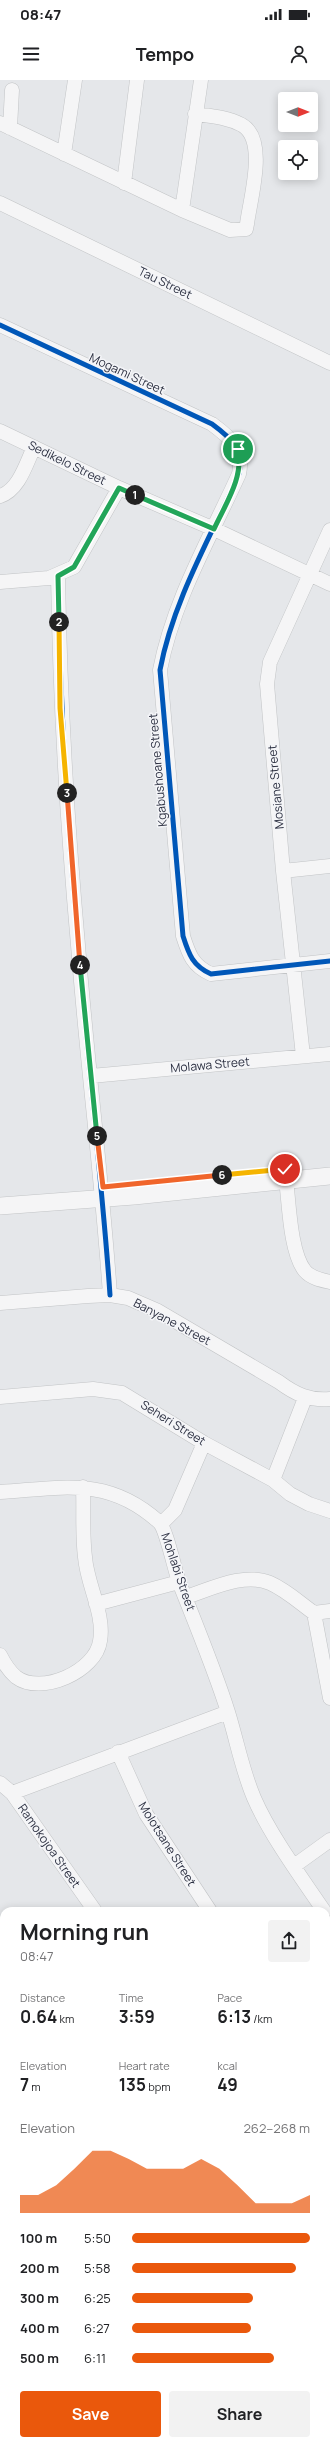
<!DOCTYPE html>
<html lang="en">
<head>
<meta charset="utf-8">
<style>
	body { margin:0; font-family:Manrope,sans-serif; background:#f2f2f2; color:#202124; height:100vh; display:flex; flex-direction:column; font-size:15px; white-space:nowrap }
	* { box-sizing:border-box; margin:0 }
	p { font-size:13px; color:#757577 }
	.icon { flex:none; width:22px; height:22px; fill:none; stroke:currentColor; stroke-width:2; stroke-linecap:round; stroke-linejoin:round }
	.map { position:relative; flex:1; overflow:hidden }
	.panel { position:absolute; left:0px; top:1827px; width:330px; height:538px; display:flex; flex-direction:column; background:#fff; border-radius:12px 12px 0 0; box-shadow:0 2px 10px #0003 }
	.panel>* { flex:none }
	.needle { width:26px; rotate:90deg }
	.buttons { position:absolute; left:278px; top:12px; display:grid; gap:8px }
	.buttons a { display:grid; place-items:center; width:40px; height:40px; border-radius:4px; background:#fff; box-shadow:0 2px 10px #0003; font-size:20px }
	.pin { position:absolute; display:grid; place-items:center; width:34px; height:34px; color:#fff; margin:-17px; border:2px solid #fff; border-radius:50%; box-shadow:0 1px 4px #0007 }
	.km { position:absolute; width:20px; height:20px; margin:-10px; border-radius:50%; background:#222; color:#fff; font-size:11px; line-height:20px; text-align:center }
	.round { display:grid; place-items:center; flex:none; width:42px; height:42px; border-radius:4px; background:#f2f2f2 }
	.summary { display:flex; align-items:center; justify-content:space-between; height:68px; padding:0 20px }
	h1 { font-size:22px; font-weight:700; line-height:30px }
	.figures { display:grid; grid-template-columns:repeat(3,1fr); gap:6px; height:68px; padding:4px 20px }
	.figures div { display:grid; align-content:center }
	.figures b { font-size:17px; font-weight:700 }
	.figures small { font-size:11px; font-weight:400 }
	.figures p { font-size:11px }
	.chart { height:112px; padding:8px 20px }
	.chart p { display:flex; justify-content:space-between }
	.chart svg { width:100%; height:72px; margin-top:4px; fill:#ea580c; opacity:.7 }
	.button { display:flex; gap:8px; margin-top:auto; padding:8px 20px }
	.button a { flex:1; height:46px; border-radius:4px; background:#ea580c; color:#fff; font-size:16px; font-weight:700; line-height:46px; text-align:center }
	.button a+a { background:#f2f2f2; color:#202124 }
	ul { padding:0 20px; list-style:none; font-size:13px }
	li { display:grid; grid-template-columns:64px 48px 1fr; align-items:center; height:30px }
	li i { height:10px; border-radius:5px; background:#ea580c }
	.status { display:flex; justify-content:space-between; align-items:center; height:28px; padding:0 20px; background:#fff; direction:ltr }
	.status svg { height:11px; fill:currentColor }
	header { display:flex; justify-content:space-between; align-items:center; height:52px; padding:0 20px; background:#fff; font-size:18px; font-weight:700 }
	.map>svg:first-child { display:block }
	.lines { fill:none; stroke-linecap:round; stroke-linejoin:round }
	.minor-casing { stroke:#c2c4c6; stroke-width:15 }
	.tertiary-casing { stroke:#c2c4c6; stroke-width:18 }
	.minor { stroke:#f5f5f6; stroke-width:14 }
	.tertiary { stroke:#f5f5f6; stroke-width:17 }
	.cycleway-casing { stroke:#f4f5f8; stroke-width:8 }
	.cycleway { stroke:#0057b8; stroke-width:5 }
	.split-1-casing { stroke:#fff; stroke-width:8 }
	.split-2-casing { stroke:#fff; stroke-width:8 }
	.split-3-casing { stroke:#fff; stroke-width:8 }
	.split-4-casing { stroke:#fff; stroke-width:8 }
	.split-5-casing { stroke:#fff; stroke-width:8 }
	.split-6-casing { stroke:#fff; stroke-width:8 }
	.split-7-casing { stroke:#fff; stroke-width:8 }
	.split-1 { stroke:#22a559; stroke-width:5 }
	.split-2 { stroke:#22a559; stroke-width:5 }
	.split-3 { stroke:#f5b400; stroke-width:5 }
	.split-4 { stroke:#f0652b; stroke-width:5 }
	.split-5 { stroke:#22a559; stroke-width:5 }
	.split-6 { stroke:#f0652b; stroke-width:5 }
	.split-7 { stroke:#f5b400; stroke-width:5 }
	.labels { text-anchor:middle; stroke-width:3; stroke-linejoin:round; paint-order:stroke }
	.street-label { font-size:12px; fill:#2d3142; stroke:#f4f5f8 }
</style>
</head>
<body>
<div class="status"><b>08:47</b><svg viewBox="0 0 49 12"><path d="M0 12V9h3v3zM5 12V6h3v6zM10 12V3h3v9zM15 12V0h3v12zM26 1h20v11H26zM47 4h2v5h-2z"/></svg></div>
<header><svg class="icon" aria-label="menu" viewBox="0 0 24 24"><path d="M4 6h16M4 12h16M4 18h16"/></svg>Tempo<svg class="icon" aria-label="person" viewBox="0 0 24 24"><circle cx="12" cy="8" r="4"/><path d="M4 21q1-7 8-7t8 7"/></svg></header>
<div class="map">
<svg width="330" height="2365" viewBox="0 0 330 2365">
	<rect width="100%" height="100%" fill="#e5e7ea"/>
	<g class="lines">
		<!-- minor casing -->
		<g class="minor-casing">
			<path id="minor" d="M0,43L182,130L230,150L246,149L247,144C250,119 268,60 242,45C227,37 211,36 195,34
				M10,48L12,10
				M64,74L75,0
				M124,103L137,0
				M0,123L330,283
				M182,130L201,0
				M0,245L212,344C231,358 244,369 239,394C210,458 173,521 160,590L183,856C189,875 193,886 211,894L330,881
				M0,351L119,408L214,449L330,504
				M0,416C19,410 26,384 34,367
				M58,496C60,619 67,742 78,865C87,982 102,1098 110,1215
				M0,502L49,498L74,487L119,408
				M283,791L330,786
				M303,976L283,791L267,604L270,582L330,450
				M91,996L330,974
				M286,1099C289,1122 290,1173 305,1191C311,1198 321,1200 330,1202
				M0,1223L88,1216L110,1215L128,1218L158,1231L279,1302C295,1314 310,1321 330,1319
				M0,1317L93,1309L122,1313L204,1363L273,1400L290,1414L309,1424L330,1431
				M273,1400L305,1318
				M0,1412C63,1408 108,1396 159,1442C166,1448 175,1491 179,1502C196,1545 214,1588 228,1632C237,1661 242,1690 254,1718C270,1755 301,1797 324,1831
				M161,1444L175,1430L204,1363
				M186,1517C211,1509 244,1492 270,1503C286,1510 300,1523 314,1533L330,1531
				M96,1524L179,1502
				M314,1533L330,1618
				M0,1575C4,1583 10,1592 16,1597C41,1616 96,1591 100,1561C105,1534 87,1505 85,1477C82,1454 84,1430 83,1407
				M118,1672L146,1734L210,1831
				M0,1703L12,1713L95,1831
				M12,1713L228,1632
				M294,1786L330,1760
				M0,1861L4,1867
				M326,1867L330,1864
				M326,1995L330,2000
				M0,2100L4,2098
				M326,2164L330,2163
				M326,2221L330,2233
				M0,2265L4,2276
				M326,2267L330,2265
				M14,2365L16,2361"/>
		</g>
		<!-- tertiary casing -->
		<g class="tertiary-casing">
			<path id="tertiary" d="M0,1126L134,1116L330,1096
				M0,2058L4,2064
				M153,2361L154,2365"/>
		</g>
		<!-- minor -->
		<use href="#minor" class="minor"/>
		<!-- tertiary -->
		<use href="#tertiary" class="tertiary"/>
		<!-- cycleway casing -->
		<g class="cycleway-casing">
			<path id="cycleway" d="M0,245L212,344C231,358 244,369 239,394C210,458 173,521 160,590L183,856C189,875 193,886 211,894L330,881
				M58,496C60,619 67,742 78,865C87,982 102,1098 110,1215"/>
		</g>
		<!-- cycleway -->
		<use href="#cycleway" class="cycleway"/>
	</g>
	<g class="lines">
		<!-- split-1 casing -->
		<g class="split-1-casing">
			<path id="split-1" d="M135,415L214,449C226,423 244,397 238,369"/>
		</g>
		<!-- split-2 casing -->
		<g class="split-2-casing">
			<path id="split-2" d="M59,542L58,496L74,487L119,408L135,415"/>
		</g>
		<!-- split-3 casing -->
		<g class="split-3-casing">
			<path id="split-3" d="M59,542L60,628L67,713"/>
		</g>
		<!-- split-4 casing -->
		<g class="split-4-casing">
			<path id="split-4" d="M67,713L80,885"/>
		</g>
		<!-- split-5 casing -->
		<g class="split-5-casing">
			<path id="split-5" d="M80,885L97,1056"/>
		</g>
		<!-- split-6 casing -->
		<g class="split-6-casing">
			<path id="split-6" d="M97,1056L103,1107L222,1095"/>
		</g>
		<!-- split-7 casing -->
		<g class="split-7-casing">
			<path id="split-7" d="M222,1095L285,1089"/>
		</g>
		<!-- split-1 -->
		<use href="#split-1" class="split-1"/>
		<!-- split-2 -->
		<use href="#split-2" class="split-2"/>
		<!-- split-3 -->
		<use href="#split-3" class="split-3"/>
		<!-- split-4 -->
		<use href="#split-4" class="split-4"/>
		<!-- split-5 -->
		<use href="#split-5" class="split-5"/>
		<!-- split-6 -->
		<use href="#split-6" class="split-6"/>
		<!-- split-7 -->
		<use href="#split-7" class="split-7"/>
	</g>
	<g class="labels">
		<!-- street labels -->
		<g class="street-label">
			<text transform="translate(165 203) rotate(26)" y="4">Tau Street</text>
			<text transform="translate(127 294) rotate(25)" y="4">Mogami Street</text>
			<text transform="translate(67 383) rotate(26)" y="4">Sedikelo Street</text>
			<text transform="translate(158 690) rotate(-95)" y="4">Kgabushoane Street</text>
			<text transform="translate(276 707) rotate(-95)" y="4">Mosiane Street</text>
			<text transform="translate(210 985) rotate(-5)" y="4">Molawa Street</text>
			<text transform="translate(172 1242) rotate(28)" y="4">Banyane Street</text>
			<text transform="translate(173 1343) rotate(32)" y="4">Seheri Street</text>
			<text transform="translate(178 1492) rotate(71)" y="4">Mohlabi Street</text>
			<text transform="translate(167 1764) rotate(58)" y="4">Molotsane Street</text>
			<text transform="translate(49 1766) rotate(55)" y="4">Ramokojoa Street</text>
		</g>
	</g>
</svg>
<div class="buttons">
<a><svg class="needle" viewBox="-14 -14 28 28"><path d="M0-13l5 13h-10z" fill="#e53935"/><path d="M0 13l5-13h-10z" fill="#757577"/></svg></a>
<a><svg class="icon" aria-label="locate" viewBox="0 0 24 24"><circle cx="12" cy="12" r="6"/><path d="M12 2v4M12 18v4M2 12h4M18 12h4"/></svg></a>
</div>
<div class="pin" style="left:238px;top:369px;background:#1e9e55"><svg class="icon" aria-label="arrive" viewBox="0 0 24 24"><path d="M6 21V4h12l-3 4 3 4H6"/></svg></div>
<div class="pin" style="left:285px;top:1089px;background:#d93025"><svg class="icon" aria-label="check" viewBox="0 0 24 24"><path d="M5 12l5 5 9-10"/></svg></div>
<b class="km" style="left:135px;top:415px">1</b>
<b class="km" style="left:59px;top:542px">2</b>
<b class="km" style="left:67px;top:713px">3</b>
<b class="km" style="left:80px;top:885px">4</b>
<b class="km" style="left:97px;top:1056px">5</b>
<b class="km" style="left:222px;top:1095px">6</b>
<section class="panel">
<div class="summary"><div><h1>Morning run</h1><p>08:47</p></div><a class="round"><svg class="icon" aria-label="share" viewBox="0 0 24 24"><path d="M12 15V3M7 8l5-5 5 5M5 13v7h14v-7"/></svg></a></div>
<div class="figures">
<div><p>Distance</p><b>0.64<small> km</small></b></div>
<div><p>Time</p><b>3:59</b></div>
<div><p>Pace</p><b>6:13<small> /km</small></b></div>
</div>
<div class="figures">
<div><p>Elevation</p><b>7<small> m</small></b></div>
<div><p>Heart rate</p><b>135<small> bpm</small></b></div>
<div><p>kcal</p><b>49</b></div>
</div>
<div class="chart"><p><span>Elevation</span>262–268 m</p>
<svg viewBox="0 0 160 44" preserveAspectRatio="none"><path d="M0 44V33L10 33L20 27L30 17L40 6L50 6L60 11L70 17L80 17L90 17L100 11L110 17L120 27L130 38L140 38L150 38L160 33V44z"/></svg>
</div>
<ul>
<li><b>100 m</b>5:50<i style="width:100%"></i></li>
<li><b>200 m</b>5:58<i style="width:92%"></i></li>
<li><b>300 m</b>6:25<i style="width:68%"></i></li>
<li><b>400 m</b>6:27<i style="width:67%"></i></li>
<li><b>500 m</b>6:11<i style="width:80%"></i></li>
</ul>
<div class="button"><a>Save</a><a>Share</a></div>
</section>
</div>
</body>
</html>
